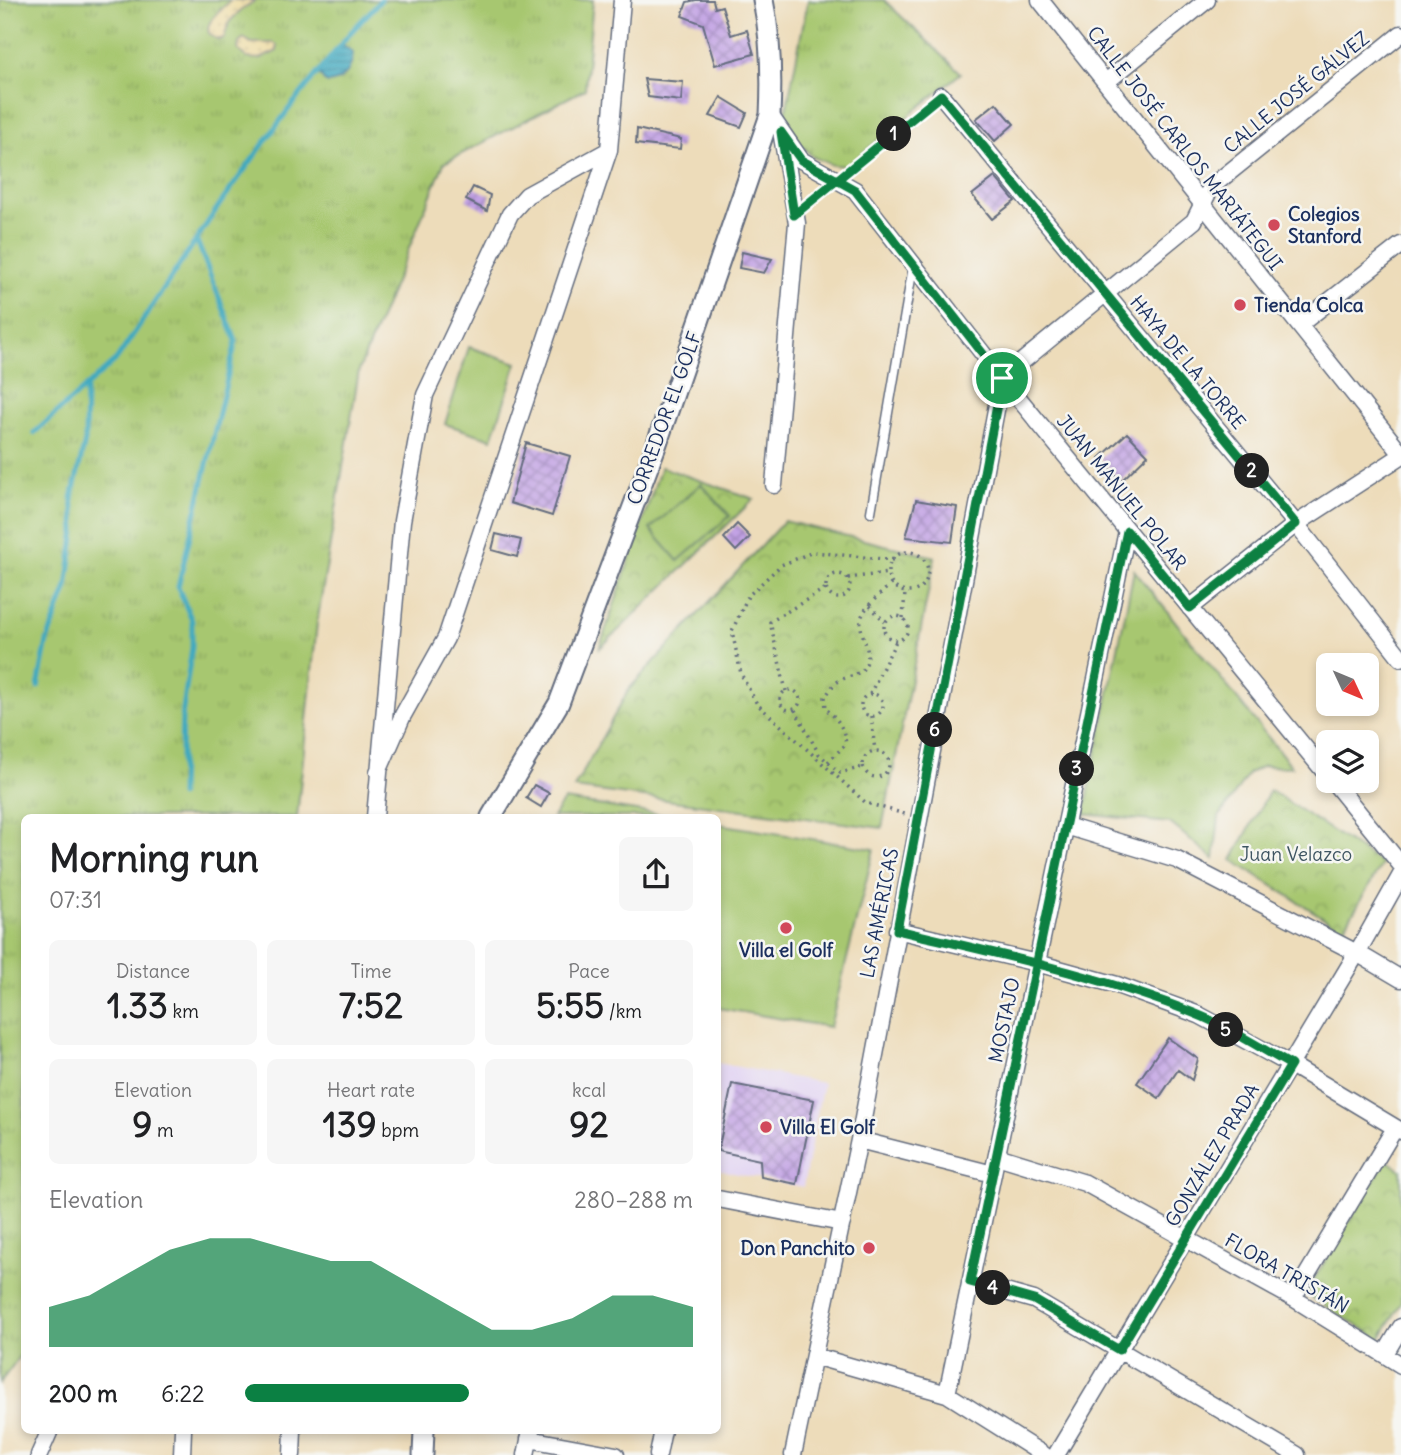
<!DOCTYPE html>
<html lang="en">
<head>
<meta charset="utf-8">
<style>
	body { margin:0; font-family:Delius,sans-serif; background:#f6f6f6; color:#202124; height:100vh; display:flex; flex-direction:column; font-size:26px; white-space:nowrap }
	* { box-sizing:border-box; margin:0 }
	p { font-size:23px; color:#757577 }
	.icon { flex:none; width:38px; height:38px; fill:none; stroke:currentColor; stroke-width:2; stroke-linecap:round; stroke-linejoin:round }
	.map { position:relative; flex:1; overflow:hidden }
	.panel { position:absolute; left:21px; top:814px; width:700px; height:620px; display:flex; flex-direction:column; background:#fff; border-radius:10px; box-shadow:0 4px 10px #0003 }
	.panel>* { flex:none }
	.needle { width:46px; rotate:134deg }
	.controls { position:absolute; left:1316px; top:653px; display:grid; gap:14px }
	.controls a { display:grid; place-items:center; width:63px; height:63px; border-radius:10px; background:#fff; box-shadow:0 4px 10px #0003; font-size:35px }
	.pin { position:absolute; display:grid; place-items:center; width:60px; height:60px; color:#fff; margin:-30px; border:4px solid #fff; border-radius:50%; box-shadow:0 2px 7px #0007 }
	.km { position:absolute; width:35px; height:35px; margin:-18px; border-radius:50%; background:#222; color:#fff; font-size:19px; line-height:35px; text-align:center }
	.round { display:grid; place-items:center; flex:none; width:74px; height:74px; border-radius:10px; background:#f6f6f6 }
	.head { display:flex; align-items:center; justify-content:space-between; height:119px; padding:0 28px }
	h1 { font-size:38px; font-weight:800; line-height:52px }
	.figures { display:grid; grid-template-columns:repeat(3,1fr); gap:10px; height:119px; padding:7px 28px }
	.figures div { display:grid; align-content:center; border-radius:10px; background:#f6f6f6; text-align:center }
	.figures b { font-size:35px; font-weight:800 }
	.figures small { font-size:19px; font-weight:400 }
	.figures p { font-size:19px }
	.chart { height:196px; padding:14px 28px }
	.chart p { display:flex; justify-content:space-between }
	.chart svg { width:100%; height:126px; margin-top:7px; fill:#0b8043; opacity:.7 }
	ul { padding:0 28px; list-style:none; font-size:23px }
	li { display:grid; grid-template-columns:112px 84px 1fr; align-items:center; height:52px }
	li i { height:18px; border-radius:9px; background:#0b8043 }
	.map>svg:first-child { display:block }
	.built { fill:#e2d4f3 }
	.grass { fill:url(#grass-tufts); stroke:#617b66; stroke-width:2 }
	.sand { fill:url(#sand-dots); stroke:#84847e; stroke-width:2 }
	.park { fill:url(#park-crowns); stroke:#617b66; stroke-width:2 }
	.garden { fill:#a7c76f; stroke:#617b66; stroke-width:2 }
	.water { fill:url(#water-rules); stroke:#2d6c8e; stroke-width:2 }
	.lines { fill:none; stroke-linecap:round; stroke-linejoin:round }
	.stream { stroke:#3fa9bf; stroke-width:5 }
	.building { fill:url(#building-cross-hatch) }
	.service-casing { stroke:#646c7e; stroke-width:11 }
	.minor-casing { stroke:#646c7e; stroke-width:19 }
	.tertiary-casing { stroke:#646c7e; stroke-width:23 }
	.path { stroke:#646c7e; stroke-width:3.5; stroke-dasharray:2 5; stroke-linecap:butt }
	.service { stroke:#fff; stroke-width:8 }
	.minor { stroke:#fff; stroke-width:16 }
	.tertiary { stroke:#fff; stroke-width:19 }
	.route-casing { stroke:#fff; stroke-width:14 }
	.route { stroke:#0b8043; stroke-width:9 }
	.poi-dot { fill:#d1495b; stroke:#f6f6f2; stroke-width:2.5 }
	.labels { text-anchor:middle; stroke-width:5; stroke-linejoin:round; paint-order:stroke }
	.street-label { font-size:19px; fill:#1b2f5e; stroke:#f6f6f2 }
	.poi-label { font-size:19px; font-weight:bold; fill:#1b2f5e; stroke:#f6f6f2; text-anchor:start }
	.park-label { font-size:19px; fill:#3e5562; stroke:#f6f6f2 }
</style>
</head>
<body>
<div class="map">
<svg width="1401" height="1455" viewBox="0 0 1401 1455">
	<defs>
		<pattern id="grass-tufts" width="24" height="20" patternUnits="userSpaceOnUse" patternTransform="scale(1.75)"><rect width="24" height="20" fill="#a7c76f"/><path d="M3 7l-1-3M5 7V3M7 7l1-3M15 17l-1-3M17 17v-4M19 17l1-3" fill="none" stroke="#8fab63"/></pattern>
		<pattern id="sand-dots" width="8" height="8" patternUnits="userSpaceOnUse" patternTransform="scale(1.75)"><rect width="8" height="8" fill="#eeda9e"/><path d="M2 2h.1M6 6h.1" fill="none" stroke="#ccbb8a" stroke-width="1.8" stroke-linecap="round"/></pattern>
		<pattern id="park-crowns" width="20" height="18" patternUnits="userSpaceOnUse" patternTransform="scale(1.75)"><rect width="20" height="18" fill="#a7c76f"/><path d="M2 6a3 3 0 1 1 6 0M12 15a3 3 0 1 1 6 0" fill="none" stroke="#8fab63"/></pattern>
		<pattern id="water-rules" width="6" height="5" patternUnits="userSpaceOnUse" patternTransform="scale(1.75)"><rect width="6" height="5" fill="#3fa9bf"/><path d="M0 2.5h6" fill="none" stroke="#348a9e"/></pattern>
		<pattern id="building-cross-hatch" width="8" height="8" patternUnits="userSpaceOnUse" patternTransform="scale(1.75)"><rect width="8" height="8" fill="#c2a2e4"/><path d="M0 0l8 8M0 8l8-8" fill="none" stroke="#9d84bc"/></pattern>
	</defs>
	<rect width="100%" height="100%" fill="#f6f6f2"/>
	<filter id="ink" filterUnits="userSpaceOnUse"><feTurbulence type="fractalNoise" baseFrequency=".0143" numOctaves="2"/><feDisplacementMap in="SourceGraphic" scale="14" xChannelSelector="R" yChannelSelector="G"/><feConvolveMatrix kernelMatrix="1 2 1 2 8 2 1 2 1" color-interpolation-filters="sRGB"/></filter>
	<filter id="wash" filterUnits="userSpaceOnUse"><feTurbulence type="fractalNoise" baseFrequency=".00686" numOctaves="4" result="noise"/><feDisplacementMap in="SourceGraphic" scale="28" xChannelSelector="R" yChannelSelector="G"/><feGaussianBlur stdDeviation="1.57" result="paint"/><feColorMatrix in="noise" values="0 0 0 0 0 0 0 0 0 0 0 0 0 0 0 0 0 1.4 0 .05"/><feComposite in="paint" operator="in"/></filter>
	<g filter="url(#wash)">
		<rect width="100%" height="100%" fill="#eddcba"/>
		<!-- built -->
		<path class="built" d="M718,1063L823,1083L803,1187L718,1170Z"/>
		<!-- grass -->
		<path class="grass" d="M0,0H593L585,89L444,163L359,370L317,623L297,817H24V1350L0,1383Z
			M808,0H884L961,73L847,166L832,165L813,157L798,142L785,116Z
			M1134,570L1292,767L1264,766L1249,773L1219,817L1214,859L1170,823L1084,814Z"/>
		<!-- sand -->
		<path class="sand" d="M231,0H256L240,11L229,22L224,38L220,40C192,31 221,10 231,0Z
			M244,38L251,43H274L277,45V51L260,59L247,58L238,50L239,42Z"/>
		<!-- park -->
		<path class="park" d="M661,467L754,499L599,649Z
			M784,521L935,557L882,828L574,788L629,689Z
			M1270,790L1382,864L1343,930L1232,860Z
			M1386,1160L1401,1170V1303L1380,1339L1305,1294Z"/>
		<!-- garden -->
		<path class="garden" d="M469,347L517,363L492,439L445,424Z
			M701,484L730,516L678,561L650,529Z
			M564,800L675,817H553Z
			M718,824L874,849L830,1027L718,1008Z"/>
		<!-- water -->
		<path class="water" d="M342,44L353,53C352,68 345,81 328,83L324,81L319,73Z"/>
		<g class="lines">
			<!-- stream -->
			<path class="stream" d="M34,433L117,359L220,204L291,106L350,33L381,0
				M38,687L47,641L67,587L75,530L72,498L85,441L86,386
				M180,796L182,716L192,647V621L178,587L236,341L197,241"/>
		</g>
		<g id="blocks">
			<!-- building -->
			<path class="building" d="M696,0H713L715,8L722,6L731,35L747,30L754,54L715,65L703,24L682,16L687,2Z
				M644,79L683,82L681,101L648,97Z
				M721,97L747,113L741,127L710,116Z
				M996,103L1014,124L995,141L976,119Z
				M637,129L681,139L680,149L636,144Z
				M995,177L1015,201L992,219L972,195Z
				M473,187L490,195L487,211L466,200Z
				M742,252L772,259L764,273L739,268Z
				M1127,433L1148,455L1121,481L1100,458Z
				M526,443L570,456L552,516L510,503Z
				M916,500L957,507L952,542L906,537Z
				M737,524L750,537L736,551L724,538Z
				M496,534L521,540L517,557L492,550Z
				M534,785L549,793L541,807L526,798Z
				M1168,1038L1198,1059L1192,1080L1178,1070L1159,1098L1137,1083Z
				M732,1084L814,1100L797,1184L761,1177L760,1160L718,1151Z"/>
		</g>
	</g>
	<g filter="url(#ink)">
		<use href="#blocks" fill-opacity="0" stroke="#646c7e" stroke-width="2"/>
		<g class="lines">
			<!-- service casing -->
			<g class="service-casing">
				<path id="service" d="M871,512L913,267"/>
			</g>
			<!-- minor casing -->
			<g class="minor-casing">
				<path id="minor" d="M1040,0L1401,453
					M1106,82L1207,0
					M941,95L1296,524L1401,658
					M770,115L801,160L855,190L1002,378L1328,776
					M1299,325L1401,245
					M1002,378L1194,221L1211,187L1401,34
					M774,485L797,223L782,136
					M1190,608L1296,524L1401,456
					M378,772L403,715L446,638L609,150L622,0
					M1332,780L1401,865
					M375,817L402,521L425,395L510,214L527,195L609,150
					M1066,826L1177,860L1357,953L1401,979
					M897,930L1037,963L1117,985L1199,1015L1291,1065L1401,1131
					M859,1140L993,1174
					M997,1156L1085,1183L1293,1298L1401,1365
					M718,1199L842,1223
					M970,1282L1034,1300L1297,1455
					M1293,1298L1395,1128
					M1385,1354L1401,1327
					M814,1356L947,1394L1044,1455
					M947,1394L1127,531
					M529,1439L616,1455
					M39,1455L50,1430
					M182,1455L183,1430
					M292,1455L293,1430
					M526,1455L531,1430
					M658,1455L663,1430
					M793,1455L859,1140L1002,378
					M1056,1455L1357,953L1401,875"/>
			</g>
			<!-- tertiary casing -->
			<g class="tertiary-casing">
				<path id="tertiary" d="M491,817L559,703L656,446L770,115C772,76 771,38 763,0
					M423,1455L424,1430"/>
			</g>
			<!-- path -->
			<path class="path" d="M851,169L929,105
				M810,202L823,192
				M888 572a20 20 0 1 1 40 0a20 20 0 1 1-40 0Z
				M893,560L813,552L781,565L748,596L732,631L741,674L757,704L866,803L905,814
				M826 586a12 12 0 1 1 24 0a12 12 0 1 1-24 0Z
				M848,578L888,573
				M870,606L885,622
				M884 628a12 12 0 1 1 24 0a12 12 0 1 1-24 0Z
				M903,618L905,593
				M780 700a10 10 0 1 1 20 0a10 10 0 1 1-20 0Z
				M786,691L770,622L826,588
				M861 705a11 11 0 1 1 22 0a11 11 0 1 1-22 0Z
				M870,694L897,639
				M795,710L819,754L840,773L863,767
				M871,716L875,751
				M863 764a13 13 0 1 1 26 0a13 13 0 1 1-26 0Z
				M828,762L846,744C844,728 838,719 826,709L825,697C829,692 833,684 839,681C849,675 861,676 866,664C873,648 856,632 862,616C867,604 882,593 891,584"/>
			<!-- service -->
			<use href="#service" class="service"/>
			<!-- minor -->
			<use href="#minor" class="minor"/>
			<!-- tertiary -->
			<use href="#tertiary" class="tertiary"/>
		</g>
	</g>
	<g class="lines" filter="url(#ink)">
		<!-- route casing -->
		<g class="route-casing">
			<path id="route" d="M1002,378L855,190L801,160L781,132L794,215L941,95L1296,524L1190,608L1127,531C1075,781 1023,1031 970,1282L1034,1300L1119,1350L1291,1065C1260,1048 1229,1027 1196,1014C1099,975 998,954 897,930L1002,378"/>
		</g>
		<!-- route -->
		<use href="#route" class="route"/>
	</g>
	<!-- markers -->
	<g class="poi-dot">
		<circle cx="1274" cy="225" r="7"/>
		<circle cx="1240" cy="305" r="7"/>
		<circle cx="786" cy="928" r="7"/>
		<circle cx="766" cy="1127" r="7"/>
		<circle cx="869" cy="1248" r="7"/>
	</g>
	<g class="labels">
		<!-- street labels -->
		<g class="street-label">
			<text transform="translate(1296 92) rotate(-39)" y="7">CALLE JOSÉ GÁLVEZ</text>
			<text transform="translate(1185 148) rotate(52)" y="7">CALLE JOSÉ CARLOS MARIÁTEGUI</text>
			<text transform="translate(1188 362) rotate(50)" y="7">HAYA DE LA TORRE</text>
			<text transform="translate(664 418) rotate(-70)" y="7">CORREDOR EL GOLF</text>
			<text transform="translate(1122 492) rotate(51)" y="7">JUAN MANUEL POLAR</text>
			<text transform="translate(879 913) rotate(-79)" y="7">LAS AMÉRICAS</text>
			<text transform="translate(1004 1020) rotate(-78)" y="7">MOSTAJO</text>
			<text transform="translate(1212 1155) rotate(-59)" y="7">GONZÁLEZ PRADA</text>
			<text transform="translate(1287 1273) rotate(30)" y="7">FLORA TRISTÁN</text>
		</g>
		<!-- poi labels -->
		<g class="poi-label">
			<text x="1288" y="221">Colegios<tspan x="1288" dy="22">Stanford</tspan></text>
			<text x="1254" y="312">Tienda Colca</text>
			<text x="786" y="957" text-anchor="middle">Villa el Golf</text>
			<text x="780" y="1134">Villa El Golf</text>
			<text x="855" y="1255" text-anchor="end">Don Panchito</text>
		</g>
		<!-- park labels -->
		<g class="park-label">
			<text x="1296" y="861">Juan Velazco</text>
		</g>
	</g>
</svg>
<div class="controls">
<a><svg class="needle" viewBox="-14 -14 28 28"><path d="M0-13l5 13h-10z" fill="#e53935"/><path d="M0 13l5-13h-10z" fill="#757577"/></svg></a>
<a><svg class="icon" aria-label="layers" viewBox="0 0 24 24"><path d="M12 4l9 5-9 5-9-5zM3 14l9 5 9-5"/></svg></a>
</div>
<div class="pin" style="left:1002px;top:378px;background:#1e9e55"><svg class="icon" aria-label="arrive" viewBox="0 0 24 24"><path d="M6 21V4h12l-3 4 3 4H6"/></svg></div>
<b class="km" style="left:894px;top:134px">1</b>
<b class="km" style="left:1252px;top:471px">2</b>
<b class="km" style="left:1077px;top:769px">3</b>
<b class="km" style="left:993px;top:1288px">4</b>
<b class="km" style="left:1226px;top:1030px">5</b>
<b class="km" style="left:935px;top:730px">6</b>
<section class="panel">
<div class="head"><div><h1>Morning run</h1><p>07:31</p></div><a class="round"><svg class="icon" aria-label="share" viewBox="0 0 24 24"><path d="M12 15V3M7 8l5-5 5 5M5 13v7h14v-7"/></svg></a></div>
<div class="figures">
<div><p>Distance</p><b>1.33<small> km</small></b></div>
<div><p>Time</p><b>7:52</b></div>
<div><p>Pace</p><b>5:55<small> /km</small></b></div>
</div>
<div class="figures">
<div><p>Elevation</p><b>9<small> m</small></b></div>
<div><p>Heart rate</p><b>139<small> bpm</small></b></div>
<div><p>kcal</p><b>92</b></div>
</div>
<div class="chart"><p><span>Elevation</span>280–288 m</p>
<svg viewBox="0 0 160 44" preserveAspectRatio="none"><path d="M0 44V30L10 26L20 18L30 10L40 6L50 6L60 10L70 14L80 14L90 22L100 30L110 38L120 38L130 34L140 26L150 26L160 30V44z"/></svg>
</div>
<ul>
<li><b>200 m</b>6:22<i style="width:50%"></i></li>
</ul>
</section>
</div>
</body>
</html>
